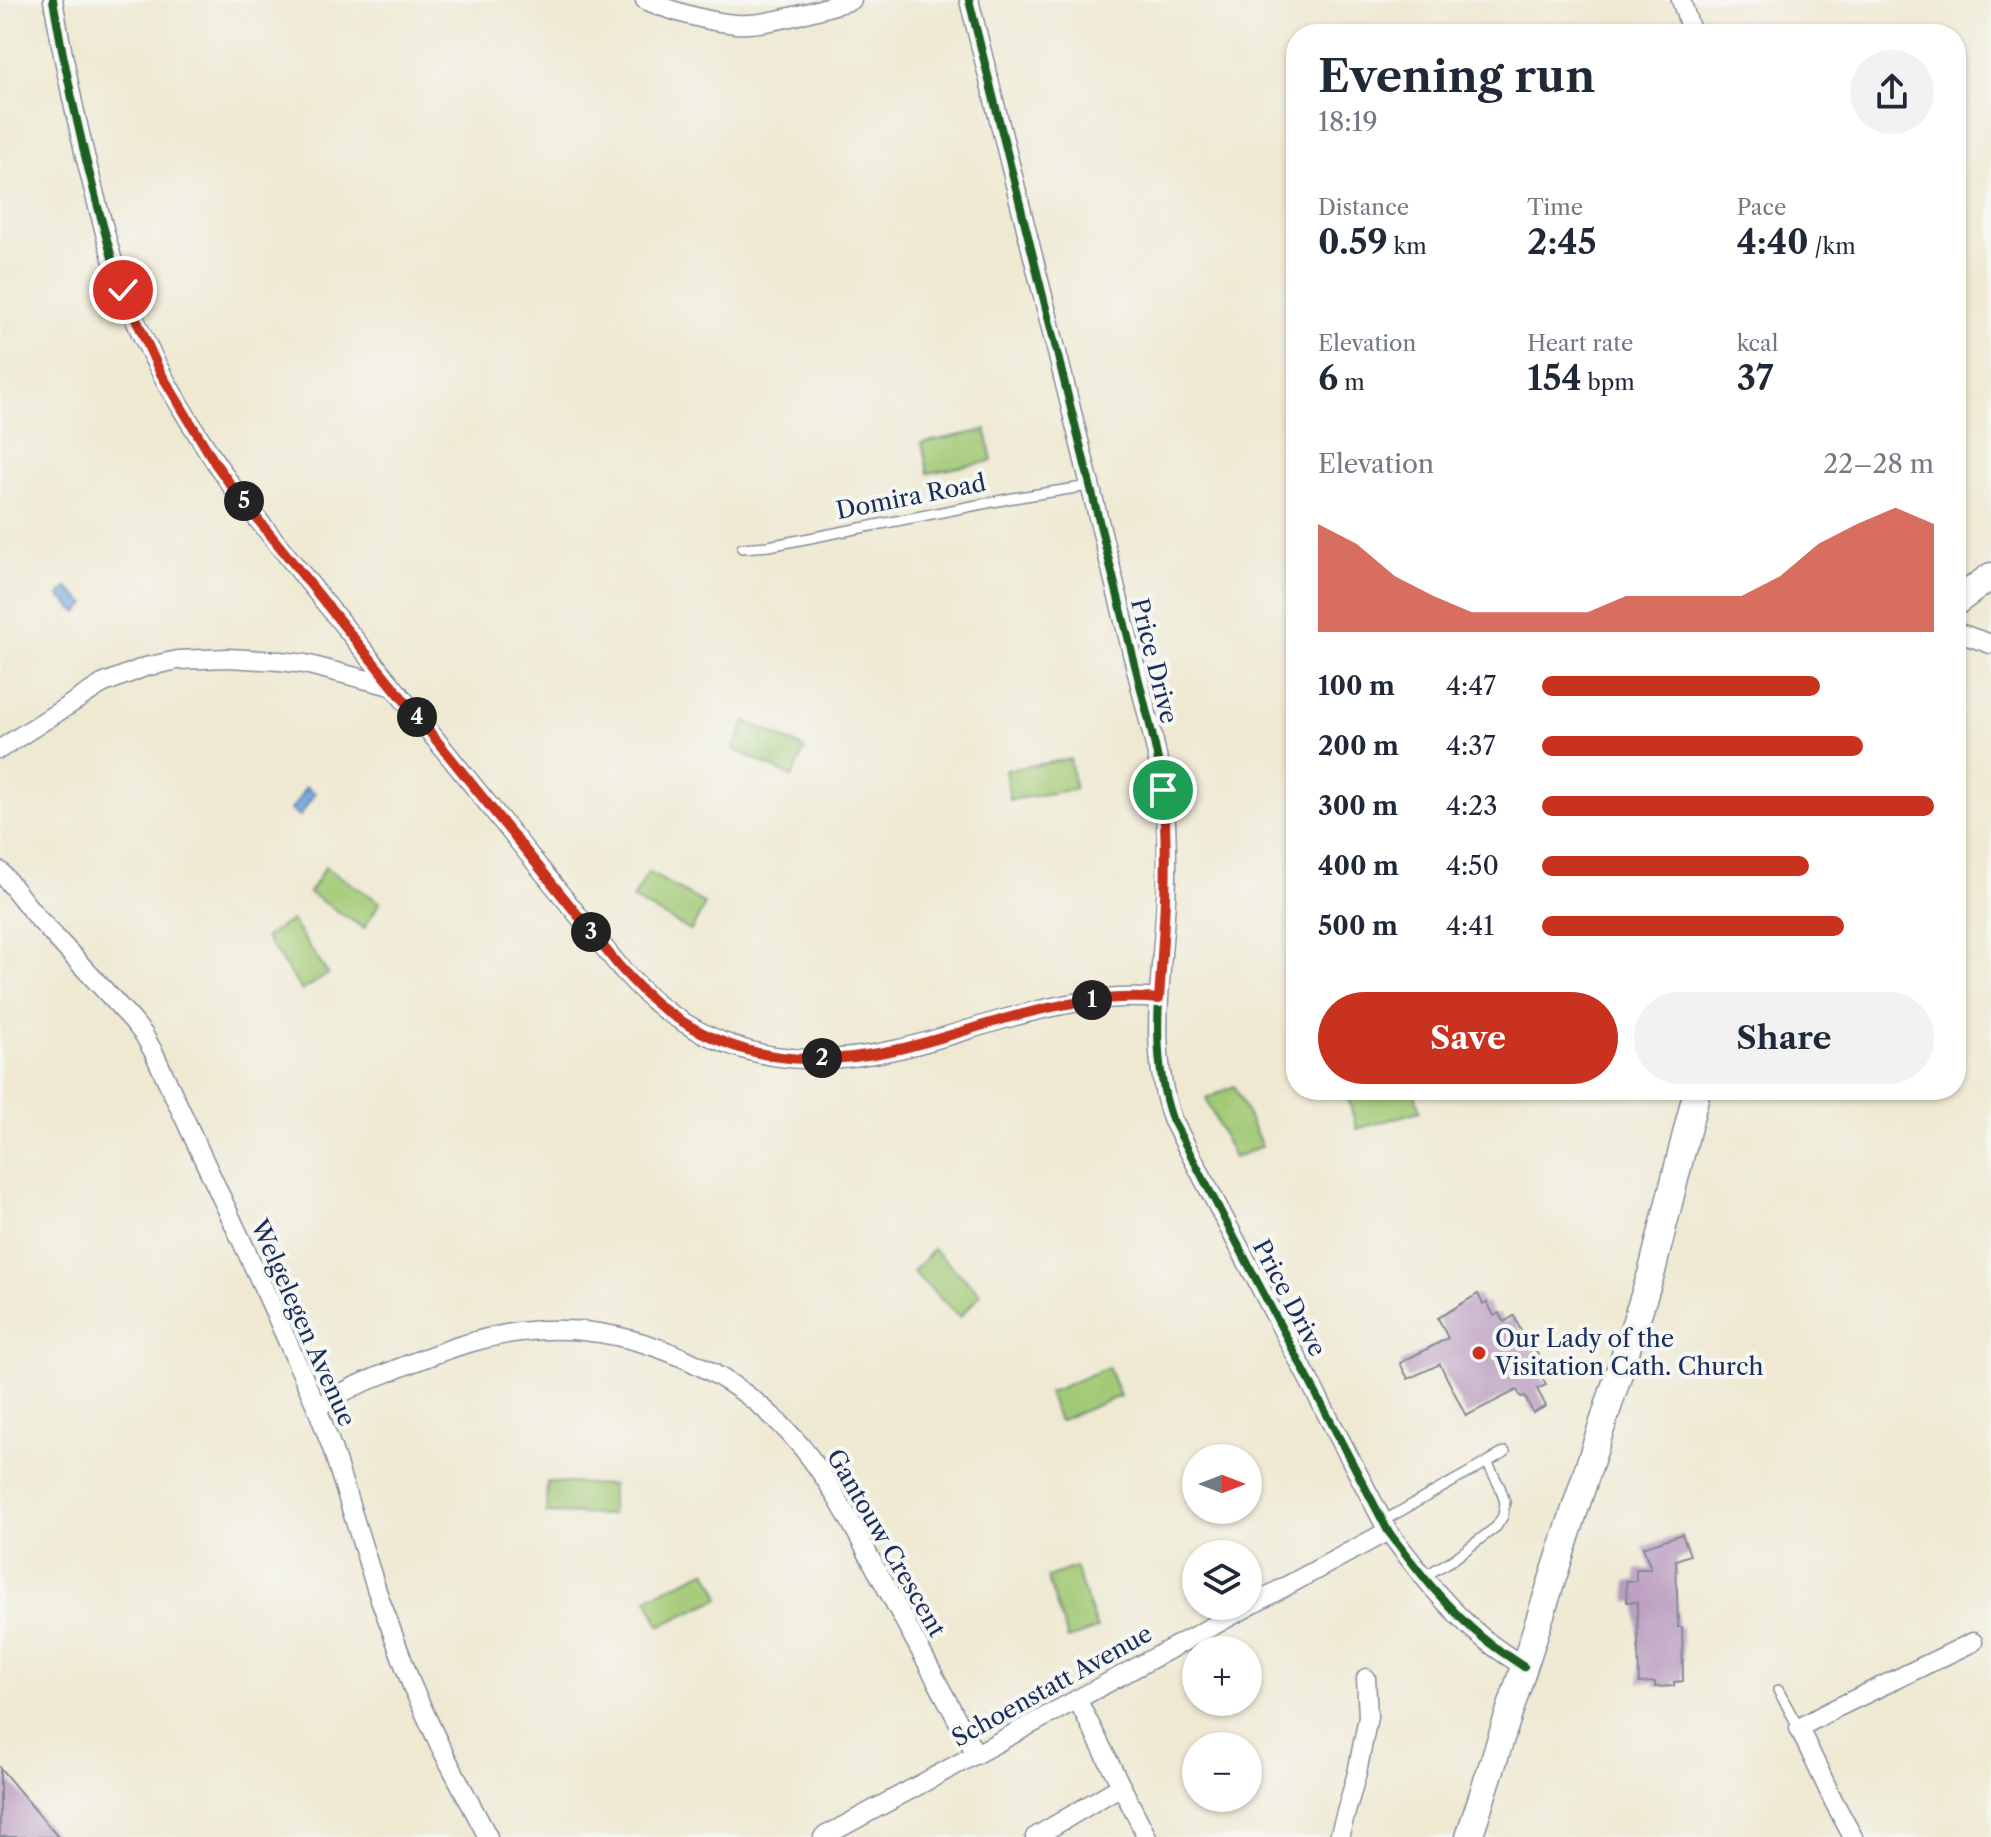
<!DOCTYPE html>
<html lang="en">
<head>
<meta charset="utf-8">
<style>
	body { margin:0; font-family:"Libre Caslon Text",serif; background:#f2f2f3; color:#1f2937; height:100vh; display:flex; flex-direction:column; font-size:30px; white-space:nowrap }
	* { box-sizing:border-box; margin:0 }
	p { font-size:26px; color:#747a83 }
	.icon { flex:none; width:44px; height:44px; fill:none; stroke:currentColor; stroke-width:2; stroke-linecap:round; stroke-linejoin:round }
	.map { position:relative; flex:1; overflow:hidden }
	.drawer { position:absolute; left:1286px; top:24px; width:680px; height:1076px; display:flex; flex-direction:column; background:#fff; border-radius:32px; box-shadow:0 2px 6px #0004 }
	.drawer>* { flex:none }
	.needle { width:52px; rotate:90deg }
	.fabs { position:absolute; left:1182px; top:1444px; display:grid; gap:16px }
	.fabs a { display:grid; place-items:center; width:80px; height:80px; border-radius:50%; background:#fff; box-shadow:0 2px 6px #0004; font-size:40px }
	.pin { position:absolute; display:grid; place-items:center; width:68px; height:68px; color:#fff; margin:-34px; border:4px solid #fff; border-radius:50%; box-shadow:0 2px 8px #0007 }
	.km { position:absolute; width:40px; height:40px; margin:-20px; border-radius:50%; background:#222; color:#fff; font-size:22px; line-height:40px; text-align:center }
	.round { display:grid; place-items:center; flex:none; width:84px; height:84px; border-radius:42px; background:#f2f2f3 }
	.overview { display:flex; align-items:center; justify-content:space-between; height:136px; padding:0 32px }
	h1 { font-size:44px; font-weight:800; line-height:60px }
	.figures { display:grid; grid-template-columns:repeat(3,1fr); gap:12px; height:136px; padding:8px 32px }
	.figures div { display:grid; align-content:center }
	.figures b { font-size:34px; font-weight:800 }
	.figures small { font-size:22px; font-weight:400 }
	.figures p { font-size:22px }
	.chart { height:224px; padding:16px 32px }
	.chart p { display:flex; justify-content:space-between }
	.chart svg { width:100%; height:144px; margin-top:8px; fill:#c8321e; opacity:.7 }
	.action { display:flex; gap:16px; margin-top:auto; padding:16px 32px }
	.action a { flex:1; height:92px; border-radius:48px; background:#c8321e; color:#fff; font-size:32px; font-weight:800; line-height:92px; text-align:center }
	.action a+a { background:#f2f2f3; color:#1f2937 }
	ul { padding:0 32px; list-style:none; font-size:26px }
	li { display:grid; grid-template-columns:128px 96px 1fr; align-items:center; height:60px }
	li i { height:20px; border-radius:10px; background:#c8321e }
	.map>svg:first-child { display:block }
	.green { fill:#a2c974; stroke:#5e7c69; stroke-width:2 }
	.water { fill:#6aa1d8; stroke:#42689b; stroke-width:2 }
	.building { fill:#ba9bbf }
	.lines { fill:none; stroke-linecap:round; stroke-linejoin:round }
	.lane-casing { stroke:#858c98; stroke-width:12 }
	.street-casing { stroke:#858c98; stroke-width:21 }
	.primary-casing { stroke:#858c98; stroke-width:29 }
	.lane { stroke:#fff; stroke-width:9 }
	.street { stroke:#fff; stroke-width:18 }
	.primary { stroke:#fff; stroke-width:26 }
	.cycleway-casing { stroke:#f6f6f2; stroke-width:13 }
	.cycleway { stroke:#1b5e20; stroke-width:8 }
	.route-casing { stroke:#fff; stroke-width:16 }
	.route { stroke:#c8321e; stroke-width:10 }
	.poi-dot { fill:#c8321e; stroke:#f6f6f2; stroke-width:3 }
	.labels { text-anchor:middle; stroke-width:8; stroke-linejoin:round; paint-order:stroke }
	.street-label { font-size:24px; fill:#1b2f5e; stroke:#f6f6f2 }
	.poi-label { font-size:24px; fill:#1b2f5e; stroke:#f6f6f2; text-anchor:start }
</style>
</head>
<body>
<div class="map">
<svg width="1991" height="1837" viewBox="0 0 1991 1837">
	<rect width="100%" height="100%" fill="#f6f6f2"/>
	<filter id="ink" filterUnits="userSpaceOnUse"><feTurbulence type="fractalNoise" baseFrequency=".0125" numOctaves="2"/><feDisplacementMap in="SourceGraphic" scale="16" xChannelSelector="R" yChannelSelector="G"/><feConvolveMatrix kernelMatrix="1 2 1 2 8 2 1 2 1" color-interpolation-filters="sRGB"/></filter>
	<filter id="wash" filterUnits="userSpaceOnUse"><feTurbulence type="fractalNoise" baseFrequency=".006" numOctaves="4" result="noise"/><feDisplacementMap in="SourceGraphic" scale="32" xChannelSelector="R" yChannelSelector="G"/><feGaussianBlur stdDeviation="1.8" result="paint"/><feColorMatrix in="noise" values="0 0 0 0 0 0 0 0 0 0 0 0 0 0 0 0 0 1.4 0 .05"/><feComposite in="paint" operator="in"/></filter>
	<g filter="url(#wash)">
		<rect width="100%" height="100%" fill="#efe9d2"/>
		<!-- green -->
		<path class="green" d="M986,430L992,461L928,473L922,443Z
			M746,721L805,749L792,777L733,749Z
			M1070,759L1075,789L1010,800L1005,770Z
			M325,867L380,902L364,928L309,893Z
			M648,872L705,904L691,931L633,899Z
			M291,920L328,974L302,991L265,937Z
			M1234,1086L1262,1146L1234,1158L1206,1099Z
			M1382,1090H1414L1420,1111L1357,1129L1348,1099Z
			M933,1249L981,1294L960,1317L913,1272Z
			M1108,1367L1120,1396L1059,1421L1048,1393Z
			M547,1482L612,1485L611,1515L546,1513Z
			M1075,1567L1097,1629L1068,1639L1047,1577Z
			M707,1570L720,1598L660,1626L647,1598Z"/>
		<!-- water -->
		<path class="water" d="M67,587L86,604L78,613L59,596Z
			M306,787L315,793L300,816L291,810Z"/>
		<g id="blocks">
			<!-- building -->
			<path class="building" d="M1478,1294L1483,1304L1487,1302L1494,1316L1499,1313L1504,1322L1514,1316L1530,1349L1534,1347L1545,1369L1539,1372L1546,1385L1537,1389L1546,1406L1533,1413L1525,1396L1521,1397L1517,1390L1466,1416L1440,1364L1408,1379L1400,1363L1448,1338L1438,1318Z
				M1682,1534L1690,1555L1676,1560L1678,1627H1682L1683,1681L1674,1682V1686L1655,1687V1682L1639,1683L1637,1602H1627L1626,1581H1636V1569H1651L1643,1547Z
				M0,1768L58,1837H0Z"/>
		</g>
	</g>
	<g filter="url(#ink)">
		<use href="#blocks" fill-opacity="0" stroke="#858c98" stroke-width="2"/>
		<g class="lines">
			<!-- lane casing -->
			<g class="lane-casing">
				<path id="lane" d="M742,548L769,546L1013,498L1089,486
					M1383,1521L1505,1452
					M1423,1577L1454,1559L1496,1527L1503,1516L1505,1502L1500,1487L1487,1462
					M1778,1690L1799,1728"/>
			</g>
			<!-- street casing -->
			<g class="street-casing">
				<path id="street" d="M53,0C65,70 80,139 98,207C106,235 112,262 122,289C150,362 193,431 238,495L619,966C632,980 646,996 662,1008C736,1062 811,1069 899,1049C934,1041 969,1029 1004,1019C1055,1005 1106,994 1159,999
					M645,0C671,11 708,22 736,24C770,26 819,9 852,0
					M969,0L1141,689C1149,722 1159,756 1163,790C1167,816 1167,843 1167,870C1167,951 1144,1040 1172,1119L1388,1531C1417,1569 1446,1608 1483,1638C1496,1649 1511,1658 1524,1667
					M1681,0L1692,34
					M1956,632L1991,644
					M0,749L102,684L145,667L178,660L228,658L280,661L305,664L391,686
					M0,871L34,914L132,1020L144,1035L154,1053L271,1304L317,1408L332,1448L377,1591L412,1686L440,1746L488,1837
					M317,1408C344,1389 374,1378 404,1366C442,1351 480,1337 520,1332C624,1319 733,1366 800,1445C831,1482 853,1526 876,1569C910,1630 943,1693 976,1755
					M1077,1699L1147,1837
					M823,1837L1388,1531
					M1035,1837L1121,1786
					M1339,1837L1357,1773L1368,1717L1366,1678
					M1853,1837L1834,1802L1799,1728L1826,1713L1973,1642"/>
			</g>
			<!-- primary casing -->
			<g class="primary-casing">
				<path id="primary" d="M1956,602L1991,576
					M1469,1837L1652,1271L1697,1090"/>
			</g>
			<!-- lane -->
			<use href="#lane" class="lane"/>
			<!-- street -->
			<use href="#street" class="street"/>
			<!-- primary -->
			<use href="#primary" class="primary"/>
			<!-- cycleway casing -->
			<g class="cycleway-casing">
				<path id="cycleway" d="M53,0C65,70 80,139 98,207C106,235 112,262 122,289C150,362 193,431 238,495L619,966C632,980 646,996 662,1008C736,1062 811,1069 899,1049C934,1041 969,1029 1004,1019C1055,1005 1106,994 1159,999
					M969,0L1141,689C1149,722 1159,756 1163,790C1167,816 1167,843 1167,870C1167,951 1144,1040 1172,1119L1388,1531C1417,1569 1446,1608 1483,1638C1496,1649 1511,1658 1524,1667"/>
			</g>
			<!-- cycleway -->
			<use href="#cycleway" class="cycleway"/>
		</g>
	</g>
	<g class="lines" filter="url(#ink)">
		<!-- route casing -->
		<g class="route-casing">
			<path id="route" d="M123,290L160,372L215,463L238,495L619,966C632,980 646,996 662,1008C736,1062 811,1069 899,1049C934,1041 969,1029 1004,1019C1055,1005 1106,994 1159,999C1164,928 1169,862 1163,790"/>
		</g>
		<!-- route -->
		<use href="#route" class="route"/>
	</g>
	<!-- markers -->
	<circle class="poi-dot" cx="1479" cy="1353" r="8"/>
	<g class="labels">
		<!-- street labels -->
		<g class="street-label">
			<text transform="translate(911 497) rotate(-11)" y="8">Domira Road</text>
			<text transform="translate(1154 661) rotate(76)" y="8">Price Drive</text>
			<text transform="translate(1289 1298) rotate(62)" y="8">Price Drive</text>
			<text transform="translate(303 1323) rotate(66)" y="8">Welgelegen Avenue</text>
			<text transform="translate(886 1543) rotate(60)" y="8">Gantouw Crescent</text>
			<text transform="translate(1052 1686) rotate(-29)" y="8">Schoenstatt Avenue</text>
		</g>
		<!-- poi labels -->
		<g class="poi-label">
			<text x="1495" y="1347">Our Lady of the<tspan x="1495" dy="28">Visitation Cath. Church</tspan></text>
		</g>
	</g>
</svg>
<div class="fabs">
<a><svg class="needle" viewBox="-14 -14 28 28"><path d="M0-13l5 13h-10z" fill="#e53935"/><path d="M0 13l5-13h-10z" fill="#747a83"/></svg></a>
<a><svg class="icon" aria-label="layers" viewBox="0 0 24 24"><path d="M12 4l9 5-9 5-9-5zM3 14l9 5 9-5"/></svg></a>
<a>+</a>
<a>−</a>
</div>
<div class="pin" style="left:1163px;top:790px;background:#1e9e55"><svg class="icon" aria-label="arrive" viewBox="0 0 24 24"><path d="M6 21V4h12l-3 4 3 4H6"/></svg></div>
<div class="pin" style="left:123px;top:290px;background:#d93025"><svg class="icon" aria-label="check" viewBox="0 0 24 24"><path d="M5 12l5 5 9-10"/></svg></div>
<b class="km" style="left:1092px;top:1000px">1</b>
<b class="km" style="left:822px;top:1058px">2</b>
<b class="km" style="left:591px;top:932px">3</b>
<b class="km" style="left:417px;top:717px">4</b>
<b class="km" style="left:244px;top:501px">5</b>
<section class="drawer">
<div class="overview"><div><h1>Evening run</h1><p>18:19</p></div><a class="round"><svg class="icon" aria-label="share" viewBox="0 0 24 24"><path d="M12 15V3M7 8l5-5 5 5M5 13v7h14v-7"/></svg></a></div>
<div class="figures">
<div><p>Distance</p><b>0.59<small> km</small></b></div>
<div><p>Time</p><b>2:45</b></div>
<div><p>Pace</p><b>4:40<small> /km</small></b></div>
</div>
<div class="figures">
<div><p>Elevation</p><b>6<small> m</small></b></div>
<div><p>Heart rate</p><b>154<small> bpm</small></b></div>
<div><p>kcal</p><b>37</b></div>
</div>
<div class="chart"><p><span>Elevation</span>22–28 m</p>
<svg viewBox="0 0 160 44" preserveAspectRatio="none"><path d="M0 44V11L10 17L20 27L30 33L40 38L50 38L60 38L70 38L80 33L90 33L100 33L110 33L120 27L130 17L140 11L150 6L160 11V44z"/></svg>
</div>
<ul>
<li><b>100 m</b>4:47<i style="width:71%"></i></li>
<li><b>200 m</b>4:37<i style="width:82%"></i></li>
<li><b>300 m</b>4:23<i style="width:100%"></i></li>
<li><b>400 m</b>4:50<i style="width:68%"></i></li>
<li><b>500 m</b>4:41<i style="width:77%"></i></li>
</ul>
<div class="action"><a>Save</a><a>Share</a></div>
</section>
</div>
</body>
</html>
